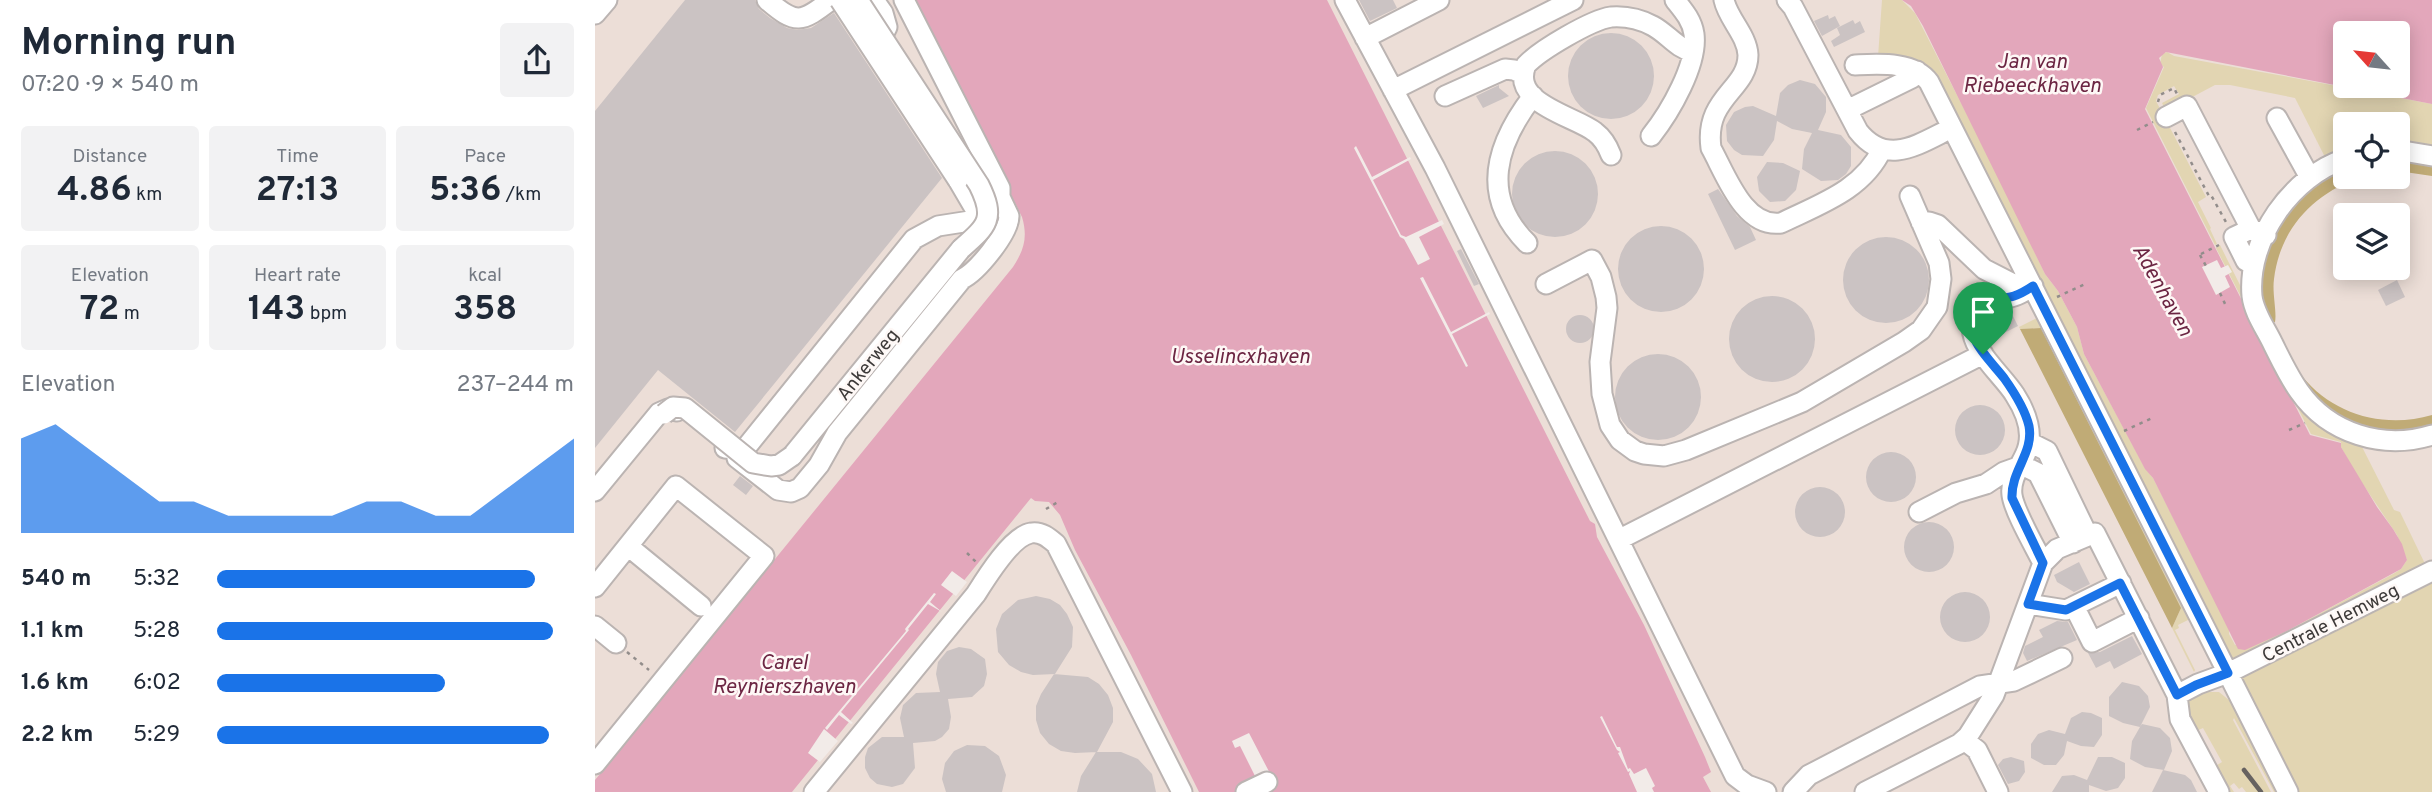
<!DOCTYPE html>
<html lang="en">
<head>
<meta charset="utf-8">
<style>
	body { margin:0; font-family:Overpass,sans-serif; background:#f2f2f3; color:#1f2937; height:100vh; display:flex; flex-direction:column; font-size:26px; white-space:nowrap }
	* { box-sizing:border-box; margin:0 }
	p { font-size:23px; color:#747a83 }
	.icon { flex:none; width:38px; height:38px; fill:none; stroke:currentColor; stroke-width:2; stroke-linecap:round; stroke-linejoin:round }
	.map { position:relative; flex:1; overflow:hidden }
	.drawer { display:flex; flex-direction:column; background:#fff; width:595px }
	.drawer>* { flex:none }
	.needle { width:46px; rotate:297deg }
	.tools { position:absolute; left:1738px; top:21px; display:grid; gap:14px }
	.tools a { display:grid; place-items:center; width:77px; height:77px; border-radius:7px; background:#fff; box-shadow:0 4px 18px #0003; font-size:35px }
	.pin { position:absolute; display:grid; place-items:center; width:60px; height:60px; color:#fff; margin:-72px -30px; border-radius:50% 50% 50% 0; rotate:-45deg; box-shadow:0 0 7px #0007 }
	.pin .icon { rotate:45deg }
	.round { display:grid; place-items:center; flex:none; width:74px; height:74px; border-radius:7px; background:#f2f2f3 }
	.summary { display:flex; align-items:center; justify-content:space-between; height:119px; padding:0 21px }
	h1 { font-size:38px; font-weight:700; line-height:52px }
	.figures { display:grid; grid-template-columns:repeat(3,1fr); gap:10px; height:119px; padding:7px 21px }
	.figures div { display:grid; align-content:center; border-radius:7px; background:#f2f2f3; text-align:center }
	.figures b { font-size:35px; font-weight:700 }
	.figures small { font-size:19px; font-weight:400 }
	.figures p { font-size:19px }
	.chart { height:196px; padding:14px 21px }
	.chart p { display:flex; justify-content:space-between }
	.chart svg { width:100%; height:126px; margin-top:7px; fill:#1a73e8; opacity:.7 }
	ul { padding:0 21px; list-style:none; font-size:23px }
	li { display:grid; grid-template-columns:112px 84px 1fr; align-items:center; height:52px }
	li i { height:18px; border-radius:9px; background:#1a73e8 }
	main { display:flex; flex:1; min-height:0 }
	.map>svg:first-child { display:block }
	.built { fill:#ecded7; fill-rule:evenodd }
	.green { fill:#e2d5b2 }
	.forest { fill:#c0ab76 }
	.water { fill:#e3a7bb; fill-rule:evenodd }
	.pier { fill:#f2ebe8 }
	.building { fill:#cbc3c3 }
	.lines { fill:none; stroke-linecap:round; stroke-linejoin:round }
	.minor-casing { stroke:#bbb4b2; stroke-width:23 }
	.path { stroke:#928d8b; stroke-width:2.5; stroke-dasharray:3.5 5; stroke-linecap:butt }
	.minor { stroke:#fff; stroke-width:19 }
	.rail { stroke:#666260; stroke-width:4.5 }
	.minor-bridge-casing { stroke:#bbb4b2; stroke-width:23; stroke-linecap:butt }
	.minor-bridge { stroke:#fff; stroke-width:19 }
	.route-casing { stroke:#fff; stroke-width:14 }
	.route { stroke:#1a73e8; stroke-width:9 }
	.labels { text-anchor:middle; stroke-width:5; stroke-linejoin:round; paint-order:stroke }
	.street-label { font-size:19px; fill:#3d3a39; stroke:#fef8f6 }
	.water-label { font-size:21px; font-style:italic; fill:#6c2643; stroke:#fef8f6 }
</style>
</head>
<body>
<main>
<section class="drawer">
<div class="summary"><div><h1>Morning run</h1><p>07:20 · 9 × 540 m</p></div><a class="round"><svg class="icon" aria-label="share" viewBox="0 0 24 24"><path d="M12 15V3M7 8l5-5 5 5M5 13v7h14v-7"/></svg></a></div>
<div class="figures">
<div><p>Distance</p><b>4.86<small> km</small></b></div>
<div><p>Time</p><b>27:13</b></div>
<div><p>Pace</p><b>5:36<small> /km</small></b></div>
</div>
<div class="figures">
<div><p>Elevation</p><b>72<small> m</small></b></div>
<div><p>Heart rate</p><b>143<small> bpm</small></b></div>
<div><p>kcal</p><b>358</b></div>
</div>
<div class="chart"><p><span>Elevation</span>237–244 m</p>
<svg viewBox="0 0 160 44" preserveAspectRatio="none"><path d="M0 44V11L10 6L20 15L30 24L40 33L50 33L60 38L70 38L80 38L90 38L100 33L110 33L120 38L130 38L140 29L150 20L160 11V44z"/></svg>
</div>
<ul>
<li><b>540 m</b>5:32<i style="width:89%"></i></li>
<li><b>1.1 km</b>5:28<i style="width:94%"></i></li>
<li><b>1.6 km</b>6:02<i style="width:64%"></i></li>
<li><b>2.2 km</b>5:29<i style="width:93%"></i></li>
</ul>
</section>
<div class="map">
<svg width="1837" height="792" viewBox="0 0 1837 792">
	<rect width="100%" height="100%" fill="#f2ebe8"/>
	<!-- built -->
	<path class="built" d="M0,0H1837V792H0ZM1750,33H1802V86H1750ZM1750,124H1802V177H1750ZM1750,215H1802V268H1750Z"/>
	<!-- green -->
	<path class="green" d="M1287,0H1307L1320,13L1407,183L1450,274L1463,291L1482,327L1489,354L1550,468L1558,478L1634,628V634L1640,645L1692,631L1798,574L1806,569L1812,560L1802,535L1759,471L1746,447V442L1716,434L1621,248L1625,245L1693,381L1763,439L1799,510L1805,512L1833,570L1639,665L1512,410L1508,411L1471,340L1475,338L1463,313L1459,314L1337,76L1283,57Z
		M1572,52L1579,56C1666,72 1750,87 1837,104V152L1803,147L1802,124H1750V155L1732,161L1700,98L1635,85H1620L1571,111L1567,103L1584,94L1579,86L1563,95L1561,101L1611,197L1603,202L1616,228L1615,229L1622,244L1620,245L1551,108L1569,67L1565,64L1567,54Z
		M1444,317L1597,618L1583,625L1584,628L1580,630L1600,670L1599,672L1577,628L1586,608L1446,328L1425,329L1424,327Z
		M1837,574V792H1700L1645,675Z
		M1609,692H1624L1640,705L1686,792H1679L1639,718L1638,720L1676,792H1668L1651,769L1648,771L1664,792H1651L1647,787L1644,789L1639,783L1635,786L1639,792H1628L1616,769L1627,762L1608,728L1597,733L1590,702Z"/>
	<!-- forest -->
	<path class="forest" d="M1803,159L1837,163V176L1803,171Z
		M1750,167V177H1767C1720,192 1685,228 1679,279C1677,293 1682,312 1680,322L1676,323C1654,281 1678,218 1711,188C1721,179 1738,174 1750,167Z
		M1446,328L1586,608L1577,628L1425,329Z
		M1704,375L1707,376C1738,415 1790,429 1837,415V427L1802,432L1778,430L1758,425L1725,405Z"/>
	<!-- water -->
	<path class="water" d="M319,0H732L995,521L1000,524L1002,537L1049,625L1110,757L1116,772L1108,777L1116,792H604L536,655L480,550L465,515L454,502L440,501L436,498L197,792H0V780L418,267C429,250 433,237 427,217Z
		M1307,0H1837V104L1571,52L1564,58L1568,67L1550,109L1715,435L1746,443V447L1782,507L1798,529L1807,544L1812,560L1806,569L1692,631L1650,650L1643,649L1558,478L1550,469L1489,354L1482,327L1463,291L1450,274L1328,26L1316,6ZM1750,33H1802V86H1750Z"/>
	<!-- pier -->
	<path class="pier" d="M761,146L777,177L815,157L816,159L778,180L806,235L811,237L847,220L849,224L824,237L835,259L823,265L809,239L805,237L759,148Z
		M1622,260L1626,268L1633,265L1637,272L1630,276L1635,287L1621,295L1607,267Z
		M828,277L856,332L894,312L895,314L857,334L873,366L871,367L825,278Z
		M357,571L372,582L361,596L346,585Z
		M339,593L341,594L335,602L347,612L333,604L313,629L314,630L246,712L258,723L256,724L244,715L232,730L230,728L311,631L310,629Z
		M1007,716L1022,747H1025L1033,769L1035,768L1039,774L1051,768L1060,786L1057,788L1059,792H1042L1034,774L1035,771L1033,772L1023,753L1025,752L1022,750L1005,717Z
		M229,729L243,741L225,762L213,753Z
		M654,733L682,787L672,792L663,782L645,746L640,748L637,741Z"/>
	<!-- building -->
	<path class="building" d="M90,0H160L164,9L175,18L192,28L202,30L216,28L239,13L347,178L140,432L63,370L0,448V111Z
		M764,0H798L802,8L775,21Z
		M1233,15L1234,19L1240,16L1245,26L1227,36L1219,21Z
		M1258,20L1260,24L1265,21L1270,32L1239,47L1236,41L1245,35L1242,28Z
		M973 76a43 43 0 1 1 86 0a43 43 0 1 1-86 0Z
		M1205,80L1220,84L1231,97V112L1223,130L1246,135L1256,147V166L1251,174L1243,180L1226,181L1207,169L1209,149L1217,133L1197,129L1182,121L1179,140L1168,156L1147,155L1139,150L1132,141L1131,125L1139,112L1150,107L1158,106L1181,116L1185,93L1193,85Z
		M904,85V88L914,96L888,108L881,96Z
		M917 194a43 43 0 1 1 86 0a43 43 0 1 1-86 0Z
		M1172,162L1188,163L1205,171L1201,190L1190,201L1175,202L1164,191L1162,177Z
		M1123,189L1142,216L1155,227L1161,240L1140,250L1113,194Z
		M1023 269a43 43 0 1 1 86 0a43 43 0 1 1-86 0Z
		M1248 280a43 43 0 1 1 86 0a43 43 0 1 1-86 0Z
		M866,249L884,284L879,286L862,251Z
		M1802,280L1810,297L1791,306L1783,290Z
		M1134 339a43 43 0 1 1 86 0a43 43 0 1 1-86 0Z
		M1417,314L1423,326L1407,334L1401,322Z
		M971 329a14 14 0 1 1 28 0a14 14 0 1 1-28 0Z
		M1020 397a43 43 0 1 1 86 0a43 43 0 1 1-86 0Z
		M1360 430a25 25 0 1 1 50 0a25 25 0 1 1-50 0Z
		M1271 477a25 25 0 1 1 50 0a25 25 0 1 1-50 0Z
		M145,476L158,486L151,495L138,485Z
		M1200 512a25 25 0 1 1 50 0a25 25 0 1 1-50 0Z
		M1309 547a25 25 0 1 1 50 0a25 25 0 1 1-50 0Z
		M1484,562L1495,584L1479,592L1462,582L1459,575Z
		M1345 617a25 25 0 1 1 50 0a25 25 0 1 1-50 0Z
		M441,596L455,599L465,605L472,614L478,627L477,647L460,674L438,675L426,672L414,665L403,652L401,629L407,614L423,600Z
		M1462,621L1473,622L1482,640L1432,661L1428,653L1430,646L1448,637L1444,630Z
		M1537,636L1547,654L1519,669L1515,661L1501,668L1493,653L1505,652Z
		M364,647L376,649L390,659L392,674L389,686L377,697L353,699L356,717L354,729L347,737L340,741L318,743L320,768L308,784L297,787L282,784L275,778L270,768V757L273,748L287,737H309L305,718L308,705L321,693L345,692L341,674L343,662L352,651Z
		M459,674L493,677L504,684L513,695L518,708V722L502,752L480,753L466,751L454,744L445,733L441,720V706L446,694Z
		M1527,682L1544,686L1553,696L1555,707L1545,727L1547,724L1565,728L1575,738L1577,751L1569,770L1550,767L1535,759L1537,741L1545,727L1528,723L1514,716V697Z
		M1487,712L1496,713L1507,718V735L1499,747L1486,746L1472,741L1469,755L1461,765H1449L1436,758V744L1443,734L1454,730L1470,734L1476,718Z
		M372,745L390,746L404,756L411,775L407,792H351L347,779L350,763L359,751Z
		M501,752H526L543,759L557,774L561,792H482L486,776Z
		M1416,757L1429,761L1430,772L1424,781L1413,784L1403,765L1408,759Z
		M1503,757H1517L1530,763V778L1523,788L1511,791L1494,785V792H1457L1467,776L1479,775L1492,780Z
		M1568,770L1590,775L1596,780L1602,792H1557Z"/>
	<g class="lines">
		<!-- minor casing -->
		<g class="minor-casing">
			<path id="minor" d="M172,0C201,25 206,23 236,0
				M750,0L840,168L1140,776L1152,785L1171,792
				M1129,0C1133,19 1152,35 1153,55C1153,90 1109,97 1116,148C1131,175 1149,228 1186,223C1225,204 1268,190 1287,149
				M1192,0L1198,7L1263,131C1292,168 1325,143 1357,128
				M0,14L12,0
				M770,38L844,0
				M278,42L286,39L292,27L288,13L279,0
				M1260,65C1283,64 1319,61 1334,82L1693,792
				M798,90L978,0
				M850,96L910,69L919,70L928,74
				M1252,110L1317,78L1322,71
				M1571,117L1592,106L1656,229L1671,235
				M1682,118L1714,176
				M1056,136C1075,112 1103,64 1099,34C1097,20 1088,10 1080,0
				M1802,150L1837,156
				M1016,155C1013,147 1008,138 1000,132C980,116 915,104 931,65C945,50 996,20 1016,17C1030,16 1045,19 1058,26C1073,34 1081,48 1098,52
				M1750,159C1697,176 1652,239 1657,296C1659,313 1671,329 1678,344C1686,360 1694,377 1704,391C1734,434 1788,450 1837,435
				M363,180L390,226
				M1326,222H1334L1343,225L1389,269L1430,290
				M932,243C885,196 901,144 938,96
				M1651,261L1639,237L1656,229
				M951,284L997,260L1006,277L1011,297L1012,308L1005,362L1007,394L1015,425L1025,440L1040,451L1049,454L1069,456L1091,450L1207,402L1309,342L1326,330L1342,307L1346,279L1344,263L1315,196
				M1438,286C1432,290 1425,294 1419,296C1400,303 1384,297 1378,323C1372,347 1408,375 1420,395C1431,412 1440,435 1430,455C1424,468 1415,480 1417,495C1419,511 1440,547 1448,563
				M1434,442L1452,451L1493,536
				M130,448L149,450L319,239L343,226L375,221L401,203L405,197V188L309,0
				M197,456L366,249
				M142,458L183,490L196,492L205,488L224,465L242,433L367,279C382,272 414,233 414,216L405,197
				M0,491L64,413L73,409L82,411
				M1324,512L1361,493L1391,484L1409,472L1423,467H1431L1443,473L1478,543
				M1025,539L1388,354
				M33,546L106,606
				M0,587L81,486L169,556L0,764
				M1433,604L1471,610L1526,583
				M1479,606L1497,642L1544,618
				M0,626L21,643
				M1582,695L1603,684L1633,673L1837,571
				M1369,740L1382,750L1403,792
				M219,792L381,594C391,578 417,536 436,533C446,531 454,538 461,544L587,792
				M651,792L672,782
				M1198,792L1214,775L1385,686L1419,681L1467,658
				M1270,792L1364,744L1373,736L1399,695L1448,563L1462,549L1500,533L1582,695L1585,719L1624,792"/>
		</g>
		<!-- path -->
		<path class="path" d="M1563,102L1565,95L1579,88L1582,94
			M1542,130L1558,122
			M1580,132L1614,196L1616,195L1632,224
			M1606,254L1624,245
			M1605,255L1611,266
			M1625,293L1631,306
			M1462,297L1490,284
			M1694,430L1710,423
			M1529,431L1557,418
			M451,509L463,502
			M372,553L383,564
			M32,652L54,670"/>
		<!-- minor -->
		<use href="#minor" class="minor"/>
		<!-- rail -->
		<path class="rail" d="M1649,770L1666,792"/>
		<!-- minor-bridge casing -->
		<g class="minor-bridge-casing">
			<path id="minor-bridge" d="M245,0L363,180
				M263,0L384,185C401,219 392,226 366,249
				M69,414L78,407L90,408L158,463L176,466L184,465L197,456"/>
		</g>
		<!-- minor-bridge -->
		<use href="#minor-bridge" class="minor-bridge"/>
	</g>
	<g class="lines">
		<!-- route casing -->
		<g class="route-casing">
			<path id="route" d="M1438,286L1633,673L1601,685L1582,695L1525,583L1471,610L1433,604L1448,563L1417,498C1416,470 1439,453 1434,426C1430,409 1419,392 1409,378C1393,357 1355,326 1393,302C1401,297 1410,299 1419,296C1425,294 1432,290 1438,286Z"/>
		</g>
		<!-- route -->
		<use href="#route" class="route"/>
	</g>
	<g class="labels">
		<!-- street labels -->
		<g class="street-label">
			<text transform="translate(272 364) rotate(-51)" y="7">Ankerweg</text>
			<text transform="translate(1735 622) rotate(-27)" y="7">Centrale Hemweg</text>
		</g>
		<!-- water labels -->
		<g class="water-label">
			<text x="1437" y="68">Jan van<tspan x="1437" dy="24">Riebeeckhaven</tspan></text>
			<text transform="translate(1568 290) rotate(61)" y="7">Adenhaven</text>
			<text x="645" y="363">Usselincxhaven</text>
			<text x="189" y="669">Carel<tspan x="189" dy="24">Reynierszhaven</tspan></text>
		</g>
	</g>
</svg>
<div class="tools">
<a><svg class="needle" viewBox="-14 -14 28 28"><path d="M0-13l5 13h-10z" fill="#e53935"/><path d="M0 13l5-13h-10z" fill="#747a83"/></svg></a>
<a><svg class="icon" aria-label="locate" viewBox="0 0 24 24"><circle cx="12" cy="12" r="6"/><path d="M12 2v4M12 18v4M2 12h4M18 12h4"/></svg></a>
<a><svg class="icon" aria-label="layers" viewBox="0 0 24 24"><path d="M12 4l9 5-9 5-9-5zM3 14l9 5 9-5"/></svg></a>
</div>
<div class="pin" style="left:1388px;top:354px;background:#1e9e55"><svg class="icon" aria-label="arrive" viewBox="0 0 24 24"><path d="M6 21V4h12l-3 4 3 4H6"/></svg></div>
</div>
</main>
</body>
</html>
